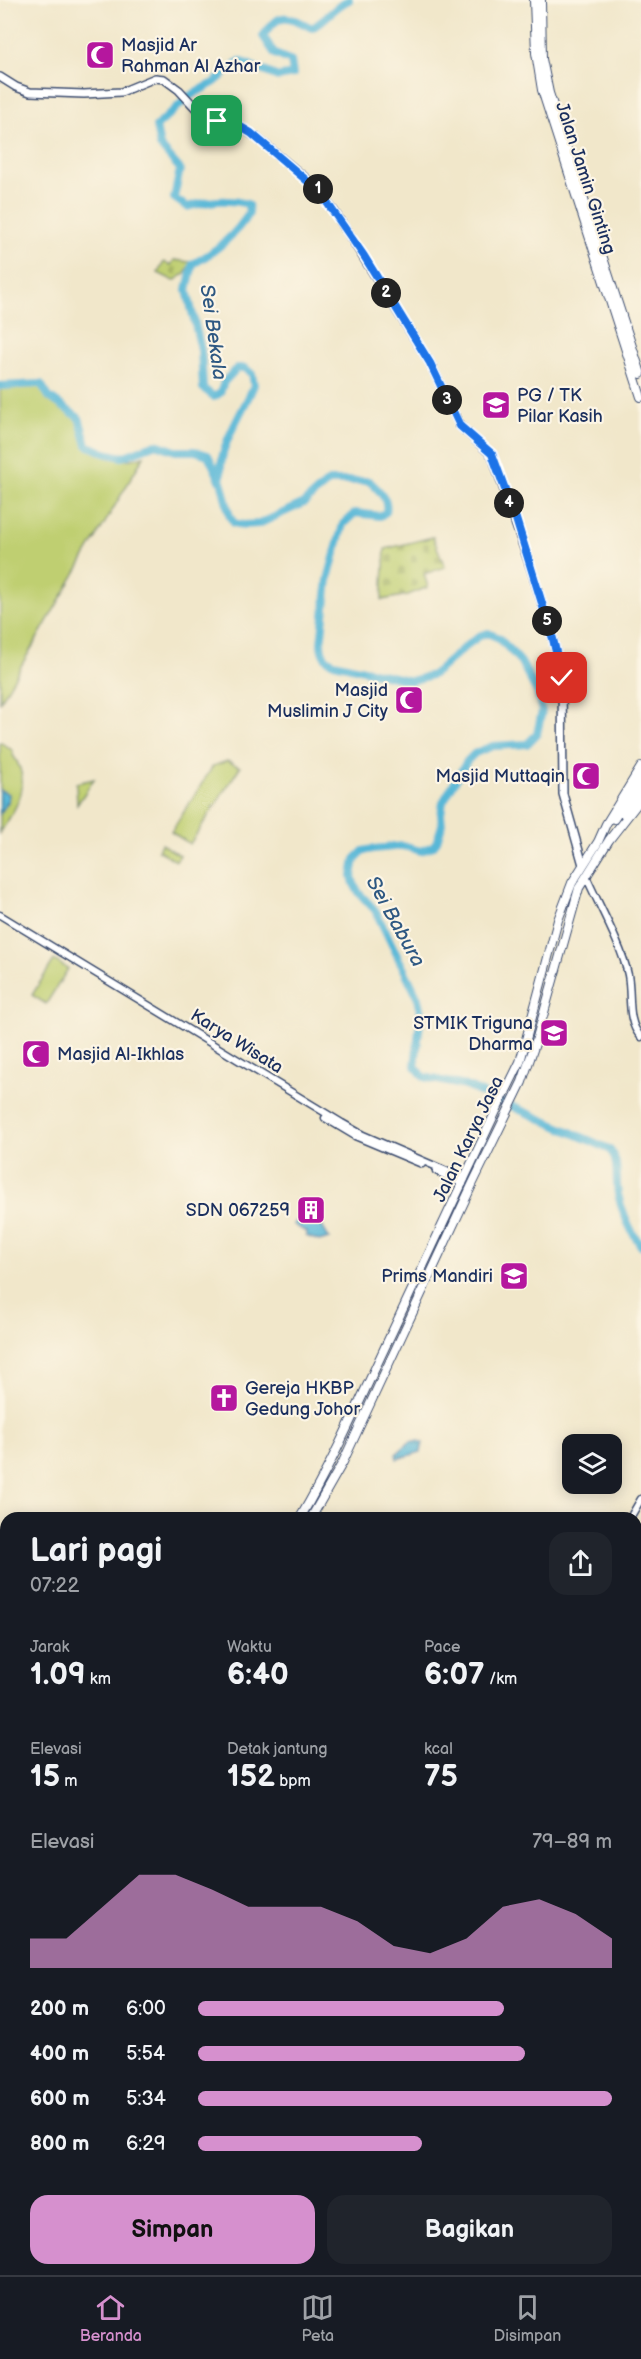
<!DOCTYPE html>
<html lang="id">
<head>
<meta charset="utf-8">
<style>
	body { margin:0; font-family:"Balsamiq Sans",sans-serif; background:#20242c; color:#f1f3f6; height:100vh; display:flex; flex-direction:column; font-size:22px; white-space:nowrap }
	* { box-sizing:border-box; margin:0 }
	p { font-size:20px; color:#9ea1a6 }
	.icon { flex:none; width:33px; height:33px; fill:none; stroke:currentColor; stroke-width:2; stroke-linecap:round; stroke-linejoin:round }
	.map { position:relative; flex:1; overflow:hidden }
	.details { position:absolute; left:0px; top:1512px; width:642px; height:764px; display:flex; flex-direction:column; background:#171b24; border-radius:18px 18px 0 0; box-shadow:0 3px 15px #0003 }
	.details>* { flex:none }
	.tools { position:absolute; left:562px; top:1434px; display:grid; gap:12px }
	.tools a { display:grid; place-items:center; width:60px; height:60px; border-radius:12px; background:#171b24; box-shadow:0 3px 15px #0003; font-size:30px }
	.pin { position:absolute; display:grid; place-items:center; width:51px; height:51px; color:#fff; margin:-26px; border-radius:12px; box-shadow:0 3px 9px #0006 }
	.km { position:absolute; width:30px; height:30px; margin:-15px; border-radius:50%; background:#222; color:#fff; font-size:16px; line-height:30px; text-align:center }
	.round { display:grid; place-items:center; flex:none; width:63px; height:63px; border-radius:18px; background:#20242c }
	.head { display:flex; align-items:center; justify-content:space-between; height:102px; padding:0 30px }
	h1 { font-size:33px; font-weight:700; line-height:45px }
	.stats { display:grid; grid-template-columns:repeat(3,1fr); gap:9px; height:102px; padding:6px 30px }
	.stats div { display:grid; align-content:center }
	.stats b { font-size:30px; font-weight:700 }
	.stats small { font-size:16px; font-weight:400 }
	.stats p { font-size:16px }
	.chart { height:168px; padding:12px 30px }
	.chart p { display:flex; justify-content:space-between }
	.chart svg { width:100%; height:108px; margin-top:6px; fill:#d690ce; opacity:.7 }
	.button { display:flex; gap:12px; margin-top:auto; padding:12px 30px }
	.button a { flex:1; height:69px; border-radius:18px; background:#d690ce; color:#111; font-size:24px; font-weight:700; line-height:69px; text-align:center }
	.button a+a { background:#20242c; color:#f1f3f6 }
	ul { padding:0 30px; list-style:none; font-size:20px }
	li { display:grid; grid-template-columns:96px 72px 1fr; align-items:center; height:45px }
	li i { height:15px; border-radius:8px; background:#d690ce }
	.tab-bar { display:flex; justify-content:space-around; align-items:center; height:84px; border-top:2px solid #363941; background:#171b24; font-size:16px; color:#9ea1a6 }
	.tab-bar a { display:grid; justify-items:center; gap:3px }
	.tab-bar .selected { color:#d690ce }
	.map>svg:first-child { display:block }
	.green { fill:#bfcf71; stroke:#6d7f68; stroke-width:1.5 }
	.cemetery { fill:url(#cemetery-stones); stroke:#6d7f68; stroke-width:1.5 }
	.water { fill:url(#water-ripples); stroke:#3a739a; stroke-width:1.5 }
	.lines { fill:none; stroke-linecap:round; stroke-linejoin:round }
	.river { stroke:#59b7d7; stroke-width:8 }
	.tertiary-casing { stroke:#3b4b6e; stroke-width:9 }
	.secondary-casing { stroke:#3b4b6e; stroke-width:10 }
	.trunk-casing { stroke:#3b4b6e; stroke-width:10 }
	.tertiary { stroke:#fff; stroke-width:6 }
	.secondary { stroke:#fff; stroke-width:7 }
	.trunk { stroke:#fff; stroke-width:8 }
	.route-casing { stroke:#fff; stroke-width:12 }
	.route { stroke:#1a73e8; stroke-width:8 }
	.labels { text-anchor:middle; stroke-width:4.5; stroke-linejoin:round; paint-order:stroke }
	.poi-label { font-size:18px; fill:#1b2f5e; stroke:#fcf5e5; text-anchor:end }
	.street-label { font-size:18px; fill:#1b2f5e; stroke:#fcf5e5 }
	.water-label { font-size:20px; font-style:italic; fill:#2e5882; stroke:#fcf5e5 }
</style>
</head>
<body>
<div class="map">
<svg width="641" height="2275" viewBox="0 0 641 2275">
	<defs>
		<pattern id="cemetery-stones" width="16" height="16" patternUnits="userSpaceOnUse" patternTransform="scale(1.5)"><rect width="16" height="16" fill="#bfcf71"/><path d="M2 7V4a2 2 0 0 1 4 0v3zM10 15v-3a2 2 0 0 1 4 0v3z" fill="#a4b264"/></pattern>
		<pattern id="water-ripples" width="26" height="14" patternUnits="userSpaceOnUse" patternTransform="scale(1.5)"><rect width="26" height="14" fill="#59b7d7"/><path d="M2 4q2-2 4 0t4 0M15 11q2-2 4 0t4 0" fill="none" stroke="#4995b2"/></pattern>
	</defs>
	<rect width="100%" height="100%" fill="#fcf5e5"/>
	<filter id="ink" filterUnits="userSpaceOnUse"><feTurbulence type="fractalNoise" baseFrequency=".0167" numOctaves="2"/><feDisplacementMap in="SourceGraphic" scale="12" xChannelSelector="R" yChannelSelector="G"/><feConvolveMatrix kernelMatrix="1 2 1 2 8 2 1 2 1" color-interpolation-filters="sRGB"/></filter>
	<filter id="wash" filterUnits="userSpaceOnUse"><feTurbulence type="fractalNoise" baseFrequency=".008" numOctaves="4" result="noise"/><feDisplacementMap in="SourceGraphic" scale="24" xChannelSelector="R" yChannelSelector="G"/><feGaussianBlur stdDeviation="1.35" result="paint"/><feColorMatrix in="noise" values="0 0 0 0 0 0 0 0 0 0 0 0 0 0 0 0 0 1.4 0 .05"/><feComposite in="paint" operator="in"/></filter>
	<g filter="url(#wash)">
		<rect width="100%" height="100%" fill="#f1e7ca"/>
		<!-- green -->
		<path class="green" d="M40,387L48,400L77,420L85,447C107,458 120,464 144,456L0,702V389Z
			M0,742L13,751V755C33,784 17,806 0,833Z
			M227,761L240,767L190,844L171,832L213,766Z
			M94,779L77,805L76,783Z
			M161,844L180,855L176,861L158,850Z
			M54,960L68,969L46,1004L32,995Z"/>
		<!-- cemetery -->
		<path class="cemetery" d="M174,260L191,262L185,274L174,281L158,273L164,262L171,265Z
			M433,537L445,567L424,574L428,587L408,595L382,600L385,549Z"/>
		<!-- water -->
		<path class="water" d="M0,790L9,794L8,802L0,814Z
			M302,1213L319,1221L329,1238L319,1241L306,1236V1232L293,1224Z
			M411,1441H419L423,1443L421,1452L397,1459L396,1454Z"/>
		<g class="lines">
			<!-- river -->
			<path class="river" d="M0,386L41,384L49,397L79,418L87,445L105,453L122,457L156,444L176,451H195L208,455L222,484L230,517L234,523L242,525L259,524L304,503L329,481H369C378,489 389,499 386,512L380,516L355,513L343,524L328,579L321,644C322,655 325,659 334,663L411,681L432,675L440,669L467,645L481,635L488,633L499,638L521,662L537,692L542,711L537,734L527,744L493,746L475,753L467,761L443,802L441,814L442,825L437,841L433,846L421,851L403,846L373,849L363,851L355,859L352,876L354,884L359,893L375,910L418,998L421,1013L415,1066L424,1077L466,1086L609,1149C620,1160 615,1179 618,1194C622,1212 631,1232 641,1246
				M221,476C218,445 243,413 254,385L252,374L245,368H237L224,382L220,393L214,397L203,388L201,350L187,290L193,264C215,252 236,234 249,213L248,204C225,198 209,201 187,207L174,198L180,169L160,146L156,127L188,97L215,82L240,61L278,77L293,74L291,61L275,54L263,36C281,11 286,15 312,28C326,20 335,6 349,0"/>
		</g>
	</g>
	<g filter="url(#ink)">
		<g class="lines">
			<!-- tertiary casing -->
			<g class="tertiary-casing">
				<path id="tertiary" d="M586,876C598,904 622,946 628,975C632,996 626,1021 641,1037
					M0,915L342,1123L363,1135L465,1179
					M325,1118L355,1136L422,1164
					M436,1171L463,1184
					M630,1518L641,1499
					M636,2085L641,2089
					M285,2270L293,2275
					M367,2270L373,2275
					M187,2275L191,2270
					M311,2275L315,2270"/>
			</g>
			<!-- secondary casing -->
			<g class="secondary-casing">
				<path id="secondary" d="M0,77L16,87L30,92L84,94L121,92L155,78L164,79L179,90L205,118L239,126L256,137L314,185L334,211L430,363L460,426L492,455L532,572L553,639L562,678L563,794L583,865
					M0,2244L6,2249
					M33,2270L40,2275"/>
			</g>
			<!-- trunk casing -->
			<g class="trunk-casing">
				<path id="trunk" d="M534,0L536,53L542,90L641,397
					M541,0L542,59L549,93L641,374
					M624,814L641,788
					M614,819L641,778
					M300,1518C336,1457 363,1393 393,1330C428,1257 462,1184 496,1111L520,1062L558,920L572,883L598,842L606,824L641,767
					M311,1518L343,1462L472,1185L522,1082L536,1041L579,888L609,840L641,799
					M0,1990L6,1981
					M0,2006L6,1996"/>
			</g>
			<!-- tertiary -->
			<use href="#tertiary" class="tertiary"/>
			<!-- secondary -->
			<use href="#secondary" class="secondary"/>
			<!-- trunk -->
			<use href="#trunk" class="trunk"/>
		</g>
	</g>
	<g class="lines" filter="url(#ink)">
		<!-- route casing -->
		<g class="route-casing">
			<path id="route" d="M217,121L239,126L251,133L319,191L364,256L430,363L460,426L492,454L516,519L553,639L562,678"/>
		</g>
		<!-- route -->
		<use href="#route" class="route"/>
	</g>
	<!-- icons -->
	<defs>
		<g id="mosque-square" transform="scale(1.5)"><rect x="-9" y="-9" width="18" height="18" rx="4" fill="#b5179e" stroke="#fcf5e5"/><path d="M3.5-4.9A6 6 0 1 0 3.5 4.9A5 5 0 1 1 3.5-4.9Z" fill="#fff"/></g>
		<g id="school-square" transform="scale(1.5)"><rect x="-9" y="-9" width="18" height="18" rx="4" fill="#b5179e" stroke="#fcf5e5"/><path d="M0-5L7-2L0 1L-7-2ZM-4 1L0 2.5L4 1V4Q0 6-4 4Z" fill="#fff"/></g>
		<g id="building-square" transform="scale(1.5)"><rect x="-9" y="-9" width="18" height="18" rx="4" fill="#b5179e" stroke="#fcf5e5"/><path d="M-4-6H4V6H1V3H-1V6H-4ZM-2.5-4.3h1.7v1.8h-1.7ZM.8-4.3h1.7v1.8H.8ZM-2.5-1h1.7V.8h-1.7ZM.8-1h1.7V.8H.8Z" fill="#fff"/></g>
		<g id="church-square" transform="scale(1.5)"><rect x="-9" y="-9" width="18" height="18" rx="4" fill="#b5179e" stroke="#fcf5e5"/><path d="M-1.2-6h2.4v3.5h3.3v2.4h-3.3V6h-2.4V-.1h-3.3v-2.4h3.3Z" fill="#fff"/></g>
	</defs>
	<g fill-rule="evenodd">
		<use href="#mosque-square" x="100" y="55"/>
		<use href="#school-square" x="496" y="405"/>
		<use href="#mosque-square" x="409" y="700"/>
		<use href="#mosque-square" x="586" y="776"/>
		<use href="#school-square" x="554" y="1033"/>
		<use href="#mosque-square" x="36" y="1054"/>
		<use href="#building-square" x="311" y="1210"/>
		<use href="#school-square" x="514" y="1276"/>
		<use href="#church-square" x="224" y="1398"/>
	</g>
	<g class="labels">
		<!-- poi labels -->
		<g class="poi-label">
			<text x="121" y="51" text-anchor="start">Masjid Ar<tspan x="121" dy="21">Rahman Al Azhar</tspan></text>
			<text x="517" y="401" text-anchor="start">PG / TK<tspan x="517" dy="21">Pilar Kasih</tspan></text>
			<text x="388" y="696">Masjid<tspan x="388" dy="21">Muslimin J City</tspan></text>
			<text x="565" y="782">Masjid Muttaqin</text>
			<text x="533" y="1029">STMIK Triguna<tspan x="533" dy="21">Dharma</tspan></text>
			<text x="57" y="1060" text-anchor="start">Masjid Al-Ikhlas</text>
			<text x="290" y="1216">SDN 067259</text>
			<text x="493" y="1282">Prims Mandiri</text>
			<text x="245" y="1394" text-anchor="start">Gereja HKBP<tspan x="245" dy="21">Gedung Johor</tspan></text>
		</g>
		<!-- street labels -->
		<g class="street-label">
			<text transform="translate(586 178) rotate(72)" y="6">Jalan Jamin Ginting</text>
			<text transform="translate(237 1041) rotate(32)" y="6">Karya Wisata</text>
			<text transform="translate(468 1139) rotate(-64)" y="6">Jalan Karya Jasa</text>
		</g>
		<!-- water labels -->
		<g class="water-label">
			<text transform="translate(214 332) rotate(82)" y="7">Sei Bekala</text>
			<text transform="translate(396 921) rotate(61)" y="7">Sei Babura</text>
		</g>
	</g>
</svg>
<div class="tools">
<a><svg class="icon" aria-label="layers" viewBox="0 0 24 24"><path d="M12 4l9 5-9 5-9-5zM3 14l9 5 9-5"/></svg></a>
</div>
<div class="pin" style="left:217px;top:121px;background:#1e9e55"><svg class="icon" aria-label="arrive" viewBox="0 0 24 24"><path d="M6 21V4h12l-3 4 3 4H6"/></svg></div>
<div class="pin" style="left:562px;top:678px;background:#d93025"><svg class="icon" aria-label="check" viewBox="0 0 24 24"><path d="M5 12l5 5 9-10"/></svg></div>
<b class="km" style="left:318px;top:189px">1</b>
<b class="km" style="left:386px;top:293px">2</b>
<b class="km" style="left:447px;top:400px">3</b>
<b class="km" style="left:509px;top:503px">4</b>
<b class="km" style="left:547px;top:621px">5</b>
<section class="details">
<div class="head"><div><h1>Lari pagi</h1><p>07:22</p></div><a class="round"><svg class="icon" aria-label="share" viewBox="0 0 24 24"><path d="M12 15V3M7 8l5-5 5 5M5 13v7h14v-7"/></svg></a></div>
<div class="stats">
<div><p>Jarak</p><b>1.09<small> km</small></b></div>
<div><p>Waktu</p><b>6:40</b></div>
<div><p>Pace</p><b>6:07<small> /km</small></b></div>
</div>
<div class="stats">
<div><p>Elevasi</p><b>15<small> m</small></b></div>
<div><p>Detak jantung</p><b>152<small> bpm</small></b></div>
<div><p>kcal</p><b>75</b></div>
</div>
<div class="chart"><p><span>Elevasi</span>79–89 m</p>
<svg viewBox="0 0 160 44" preserveAspectRatio="none"><path d="M0 44V32L10 32L20 19L30 6L40 6L50 12L60 19L70 19L80 19L90 25L100 35L110 38L120 32L130 19L140 16L150 22L160 32V44z"/></svg>
</div>
<ul>
<li><b>200 m</b>6:00<i style="width:74%"></i></li>
<li><b>400 m</b>5:54<i style="width:79%"></i></li>
<li><b>600 m</b>5:34<i style="width:100%"></i></li>
<li><b>800 m</b>6:29<i style="width:54%"></i></li>
</ul>
<div class="button"><a>Simpan</a><a>Bagikan</a></div>
</section>
</div>
<nav class="tab-bar">
<a class="selected"><svg class="icon" aria-label="home" viewBox="0 0 24 24"><path d="M3 11l9-7 9 7M6 9v11h12V9"/></svg>Beranda</a>
<a><svg class="icon" aria-label="map" viewBox="0 0 24 24"><path d="M3 6l6-2 6 2 6-2v14l-6 2-6-2-6 2zM9 4v14M15 6v14"/></svg>Peta</a>
<a><svg class="icon" aria-label="saved" viewBox="0 0 24 24"><path d="M7 4h10v16l-5-4-5 4z"/></svg>Disimpan</a>
</nav>
</body>
</html>
